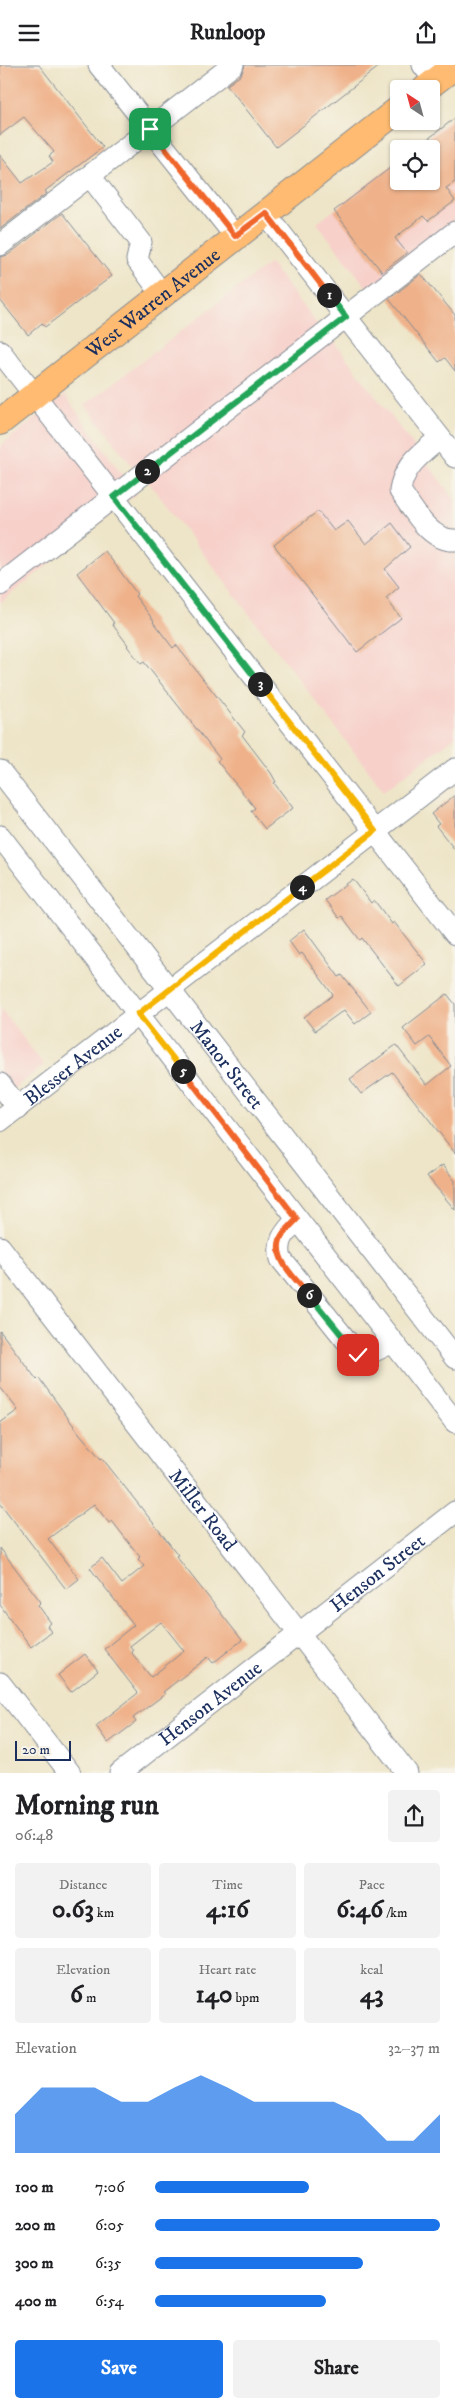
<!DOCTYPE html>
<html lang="en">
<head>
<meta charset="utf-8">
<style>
	body { margin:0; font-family:"IM FELL DW Pica",serif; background:#f2f2f2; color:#202124; height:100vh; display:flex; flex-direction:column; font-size:19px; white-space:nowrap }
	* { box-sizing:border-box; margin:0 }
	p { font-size:16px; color:#757577 }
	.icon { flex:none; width:28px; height:28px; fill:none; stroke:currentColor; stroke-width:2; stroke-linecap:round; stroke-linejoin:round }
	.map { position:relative; height:1708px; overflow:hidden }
	.details { display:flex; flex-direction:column; background:#fff; flex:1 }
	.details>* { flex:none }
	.needle { width:32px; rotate:324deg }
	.tools { position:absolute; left:390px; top:15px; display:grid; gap:10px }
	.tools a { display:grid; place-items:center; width:50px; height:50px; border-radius:5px; background:#fff; box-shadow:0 1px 4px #0004; font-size:25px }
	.scale { position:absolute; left:15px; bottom:12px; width:56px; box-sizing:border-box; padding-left:5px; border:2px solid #1b2f5e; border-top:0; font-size:14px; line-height:18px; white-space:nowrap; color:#1b2f5e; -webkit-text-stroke:4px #f7f3e8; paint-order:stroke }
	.pin { position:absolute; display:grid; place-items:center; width:42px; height:42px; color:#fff; margin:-21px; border-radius:10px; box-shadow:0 2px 8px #0006 }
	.km { position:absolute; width:25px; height:25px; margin:-12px; border-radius:50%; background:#222; color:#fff; font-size:14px; line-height:25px; text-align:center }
	.round { display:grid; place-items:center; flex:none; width:52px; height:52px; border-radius:5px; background:#f2f2f2 }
	.summary { display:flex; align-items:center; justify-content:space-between; height:85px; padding:0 15px }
	h1 { font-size:28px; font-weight:800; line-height:38px }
	.metrics { display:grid; grid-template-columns:repeat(3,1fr); gap:8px; height:85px; padding:5px 15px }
	.metrics div { display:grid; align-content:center; border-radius:5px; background:#f2f2f2; text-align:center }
	.metrics b { font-size:25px; font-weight:800 }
	.metrics small { font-size:14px; font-weight:400 }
	.metrics p { font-size:14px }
	.chart { height:140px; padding:10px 15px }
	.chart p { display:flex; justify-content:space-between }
	.chart svg { width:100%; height:90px; margin-top:5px; fill:#1a73e8; opacity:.7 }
	.button { display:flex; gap:10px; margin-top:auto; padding:10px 15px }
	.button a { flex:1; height:58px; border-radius:5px; background:#1a73e8; color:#fff; font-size:20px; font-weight:800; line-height:58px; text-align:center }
	.button a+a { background:#f2f2f2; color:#202124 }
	ul { padding:0 15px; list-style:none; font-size:16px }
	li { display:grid; grid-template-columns:80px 60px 1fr; align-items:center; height:38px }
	li i { height:12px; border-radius:6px; background:#1a73e8 }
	header { display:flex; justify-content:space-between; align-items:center; height:65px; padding:0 15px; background:#fff; font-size:22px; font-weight:800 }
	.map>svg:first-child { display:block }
	.built { fill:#f7d0ca }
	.building { fill:#efb189; fill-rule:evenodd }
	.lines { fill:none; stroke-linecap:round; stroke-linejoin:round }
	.minor-casing { stroke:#848a93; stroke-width:23 }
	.major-casing { stroke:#848a93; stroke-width:28 }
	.minor { stroke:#fff; stroke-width:21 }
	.major { stroke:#febb71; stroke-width:26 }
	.split-1-casing { stroke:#fff; stroke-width:10 }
	.split-2-casing { stroke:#fff; stroke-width:10 }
	.split-3-casing { stroke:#fff; stroke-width:10 }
	.split-4-casing { stroke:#fff; stroke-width:10 }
	.split-5-casing { stroke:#fff; stroke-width:10 }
	.split-6-casing { stroke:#fff; stroke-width:10 }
	.split-7-casing { stroke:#fff; stroke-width:10 }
	.split-1 { stroke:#f0652b; stroke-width:6 }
	.split-2 { stroke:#22a559; stroke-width:6 }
	.split-3 { stroke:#22a559; stroke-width:6 }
	.split-4 { stroke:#f5b400; stroke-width:6 }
	.split-5 { stroke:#f5b400; stroke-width:6 }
	.split-6 { stroke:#f0652b; stroke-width:6 }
	.split-7 { stroke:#22a559; stroke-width:6 }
	.labels { text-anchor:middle; stroke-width:4.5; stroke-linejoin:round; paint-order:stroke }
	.street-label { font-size:20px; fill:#1b2f5e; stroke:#f7f3e8 }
</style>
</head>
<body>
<header><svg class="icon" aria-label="menu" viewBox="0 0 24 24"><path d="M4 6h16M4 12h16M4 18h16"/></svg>Runloop<svg class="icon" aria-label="share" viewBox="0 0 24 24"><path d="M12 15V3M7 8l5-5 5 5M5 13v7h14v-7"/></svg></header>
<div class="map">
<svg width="455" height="1708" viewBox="0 0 455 1708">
	<rect width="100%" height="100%" fill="#f7f3e8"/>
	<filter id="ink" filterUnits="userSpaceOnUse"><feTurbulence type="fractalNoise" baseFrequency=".02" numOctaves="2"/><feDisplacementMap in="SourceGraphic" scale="10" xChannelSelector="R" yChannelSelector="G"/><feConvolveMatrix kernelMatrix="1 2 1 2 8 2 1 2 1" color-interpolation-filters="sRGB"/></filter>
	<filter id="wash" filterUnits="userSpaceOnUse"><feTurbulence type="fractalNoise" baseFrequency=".0096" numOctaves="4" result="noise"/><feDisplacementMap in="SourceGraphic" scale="20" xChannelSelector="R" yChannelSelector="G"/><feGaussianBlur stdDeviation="1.12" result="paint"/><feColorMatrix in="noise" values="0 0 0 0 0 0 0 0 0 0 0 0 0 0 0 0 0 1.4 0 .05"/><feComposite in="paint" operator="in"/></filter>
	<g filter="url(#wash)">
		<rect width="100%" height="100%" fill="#eee5c8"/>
		<!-- built -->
		<path class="built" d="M455,51V162L371,228L317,158L399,95V116H431V84H413Z
			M270,198L321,264L136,406L85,340Z
			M332,274L455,435V672L384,726L147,415Z
			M65,330L136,429L0,538V381Z
			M0,943L44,1000L0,1034Z"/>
		<g id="blocks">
			<!-- building -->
			<path class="building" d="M0,0H39L103,82L45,126L47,128L0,164V90L22,118L53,97L49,91L54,87L24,52L0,70Z
				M245,0H381L276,82L227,20L241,10Z
				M455,53V117L446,123L455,136L428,156L423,151L395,173L407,188L382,207L334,146L399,96V116H431V84H415Z
				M62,148L112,211L45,262L42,258L28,270L0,235V192L8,190Z
				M421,209L455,250V306L445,293L439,297L389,234Z
				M318,446L334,466L348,456L366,479L392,458L410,482L385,504L399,522L386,533L401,553L357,587L274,480Z
				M105,486L137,529L135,531L154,556L153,557L173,583L176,580L245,667L242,670L271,708L276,717L274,718L293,743L265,764L251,746L255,743L217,696L220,694L144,597L141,599L127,581L128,580L112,559L114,558L77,508Z
				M455,730V785L436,761L439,759L431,749Z
				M353,814L371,838L374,835L392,859L394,857L427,899L399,921L362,873L360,875L342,851L339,853L325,835Z
				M304,864L339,912L342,910L371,947L355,959L344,945L315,966L304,952L333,930L302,888L299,890L289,876Z
				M447,929L455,939V1088L392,1007L361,1029L350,1014L396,980L427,1020L451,1001L429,972L417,981L403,963Z
				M443,1100L455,1116V1145L427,1111Z
				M0,1266L37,1315L39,1313L79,1368L101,1394L102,1393L165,1473L178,1490L176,1491L242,1575L213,1598L208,1592L163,1627L165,1629L133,1653L136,1657L108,1678L96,1661L138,1628L104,1584L134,1560L90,1503L102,1493L122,1519L144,1501L138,1494L140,1492L112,1456L109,1458L94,1439L48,1474L79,1514L66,1524L0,1438V1358L18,1345L0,1322ZM161,1557L184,1586L151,1612L131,1587L133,1585L130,1581Z
				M0,1483L41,1537L38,1540L51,1558L47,1561L51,1567L31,1582L0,1540Z
				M85,1589L98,1606L71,1627L58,1610Z"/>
		</g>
	</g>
	<g filter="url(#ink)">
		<use href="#blocks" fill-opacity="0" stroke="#848a93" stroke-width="1"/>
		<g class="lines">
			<!-- minor casing -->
			<g class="minor-casing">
				<g id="minor">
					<path d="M99,0L235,171"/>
					<path d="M423,0L435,16"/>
					<path d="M90,111L141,177L137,195L162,229"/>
					<path d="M265,148L455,392"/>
					<path d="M0,180L233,0"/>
					<path d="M0,286L455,869"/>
					<path d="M440,373C422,388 403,401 400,426C414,445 429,476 455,475"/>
					<path d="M0,520L455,167"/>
					<path id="s1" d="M0,706L455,1293"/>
					<path d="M0,771L455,1357"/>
					<path d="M0,1019L18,1043"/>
					<path id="s2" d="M0,1056L455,704"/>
					<path d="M297,1154C286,1167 276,1175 281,1194L358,1290H366L393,1277"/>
					<path id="s3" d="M0,1182L407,1708"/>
					<path d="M0,1618L70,1708"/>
					<path id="s4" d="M120,1708L455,1447"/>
				</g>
			</g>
			<!-- major casing -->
			<g class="major-casing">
				<g id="major">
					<path d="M425,24L455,1"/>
					<path id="s5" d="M0,357L399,44"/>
				</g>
			</g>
			<!-- minor -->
			<use href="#minor" class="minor"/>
			<!-- major -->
			<use href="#major" class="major"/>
		</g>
	</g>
	<g class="lines" filter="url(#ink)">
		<!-- split-1 casing -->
		<g class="split-1-casing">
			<path id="split-1" d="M150,64L235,171L266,148L329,230"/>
		</g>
		<!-- split-2 casing -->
		<g class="split-2-casing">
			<path id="split-2" d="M147,406L346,252L329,230"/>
		</g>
		<!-- split-3 casing -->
		<g class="split-3-casing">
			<path id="split-3" d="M147,406L114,432L260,619"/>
		</g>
		<!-- split-4 casing -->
		<g class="split-4-casing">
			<path id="split-4" d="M260,619L375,766L302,822"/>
		</g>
		<!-- split-5 casing -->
		<g class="split-5-casing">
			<path id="split-5" d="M183,1006L138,949L302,822"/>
		</g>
		<!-- split-6 casing -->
		<g class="split-6-casing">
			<path id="split-6" d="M183,1006L297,1154C292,1160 282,1168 280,1175C273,1195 298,1216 309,1230"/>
		</g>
		<!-- split-7 casing -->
		<g class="split-7-casing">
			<path id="split-7" d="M309,1230L358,1290"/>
		</g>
		<!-- split-1 -->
		<use href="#split-1" class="split-1"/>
		<!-- split-2 -->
		<use href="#split-2" class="split-2"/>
		<!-- split-3 -->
		<use href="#split-3" class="split-3"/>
		<!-- split-4 -->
		<use href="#split-4" class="split-4"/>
		<!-- split-5 -->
		<use href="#split-5" class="split-5"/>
		<!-- split-6 -->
		<use href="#split-6" class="split-6"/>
		<!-- split-7 -->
		<use href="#split-7" class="split-7"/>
	</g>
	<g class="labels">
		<!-- street labels -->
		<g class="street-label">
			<text dy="7" stroke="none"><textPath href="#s5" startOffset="194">West Warren Avenue</textPath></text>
			<text dy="7" stroke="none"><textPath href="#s2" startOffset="92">Blesser Avenue</textPath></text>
			<text dy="7" stroke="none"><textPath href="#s1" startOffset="371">Manor Street</textPath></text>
			<text dy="7" stroke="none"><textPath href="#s3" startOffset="332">Miller Road</textPath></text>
			<text dy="7" stroke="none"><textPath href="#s4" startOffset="326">Henson Street</textPath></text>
			<text dy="7" stroke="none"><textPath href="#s4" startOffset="114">Henson Avenue</textPath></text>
		</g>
	</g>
</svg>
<div class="tools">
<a><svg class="needle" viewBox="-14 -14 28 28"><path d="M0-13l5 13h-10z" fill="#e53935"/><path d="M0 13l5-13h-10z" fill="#757577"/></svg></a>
<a><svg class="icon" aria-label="locate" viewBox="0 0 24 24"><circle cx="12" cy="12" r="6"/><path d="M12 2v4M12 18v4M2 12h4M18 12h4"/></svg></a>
</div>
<div class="scale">20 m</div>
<div class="pin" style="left:150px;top:64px;background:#1e9e55"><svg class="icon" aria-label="arrive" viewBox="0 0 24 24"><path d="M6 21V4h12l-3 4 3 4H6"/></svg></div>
<div class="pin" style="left:358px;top:1290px;background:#d93025"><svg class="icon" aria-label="check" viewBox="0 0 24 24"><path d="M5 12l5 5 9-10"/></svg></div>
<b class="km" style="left:329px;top:230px">1</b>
<b class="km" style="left:147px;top:406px">2</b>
<b class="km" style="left:260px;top:619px">3</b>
<b class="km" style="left:302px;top:822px">4</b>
<b class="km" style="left:183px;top:1006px">5</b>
<b class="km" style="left:309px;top:1230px">6</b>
</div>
<section class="details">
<div class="summary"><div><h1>Morning run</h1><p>06:48</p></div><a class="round"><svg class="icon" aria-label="share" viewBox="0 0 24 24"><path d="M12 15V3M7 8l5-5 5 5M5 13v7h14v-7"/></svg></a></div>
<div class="metrics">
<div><p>Distance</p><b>0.63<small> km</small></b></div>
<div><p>Time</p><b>4:16</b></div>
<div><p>Pace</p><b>6:46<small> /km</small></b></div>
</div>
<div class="metrics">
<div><p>Elevation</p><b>6<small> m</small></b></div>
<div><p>Heart rate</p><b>140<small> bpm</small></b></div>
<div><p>kcal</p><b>43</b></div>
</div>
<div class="chart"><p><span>Elevation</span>32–37 m</p>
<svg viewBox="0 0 160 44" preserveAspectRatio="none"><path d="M0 44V25L10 12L20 12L30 12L40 19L50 19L60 12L70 6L80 12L90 19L100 19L110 19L120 19L130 25L140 38L150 38L160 25V44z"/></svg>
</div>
<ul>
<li><b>100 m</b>7:06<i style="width:54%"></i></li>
<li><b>200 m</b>6:05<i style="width:100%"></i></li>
<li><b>300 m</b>6:35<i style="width:73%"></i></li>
<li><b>400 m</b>6:54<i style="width:60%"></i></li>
</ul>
<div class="button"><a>Save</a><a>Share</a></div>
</section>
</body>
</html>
